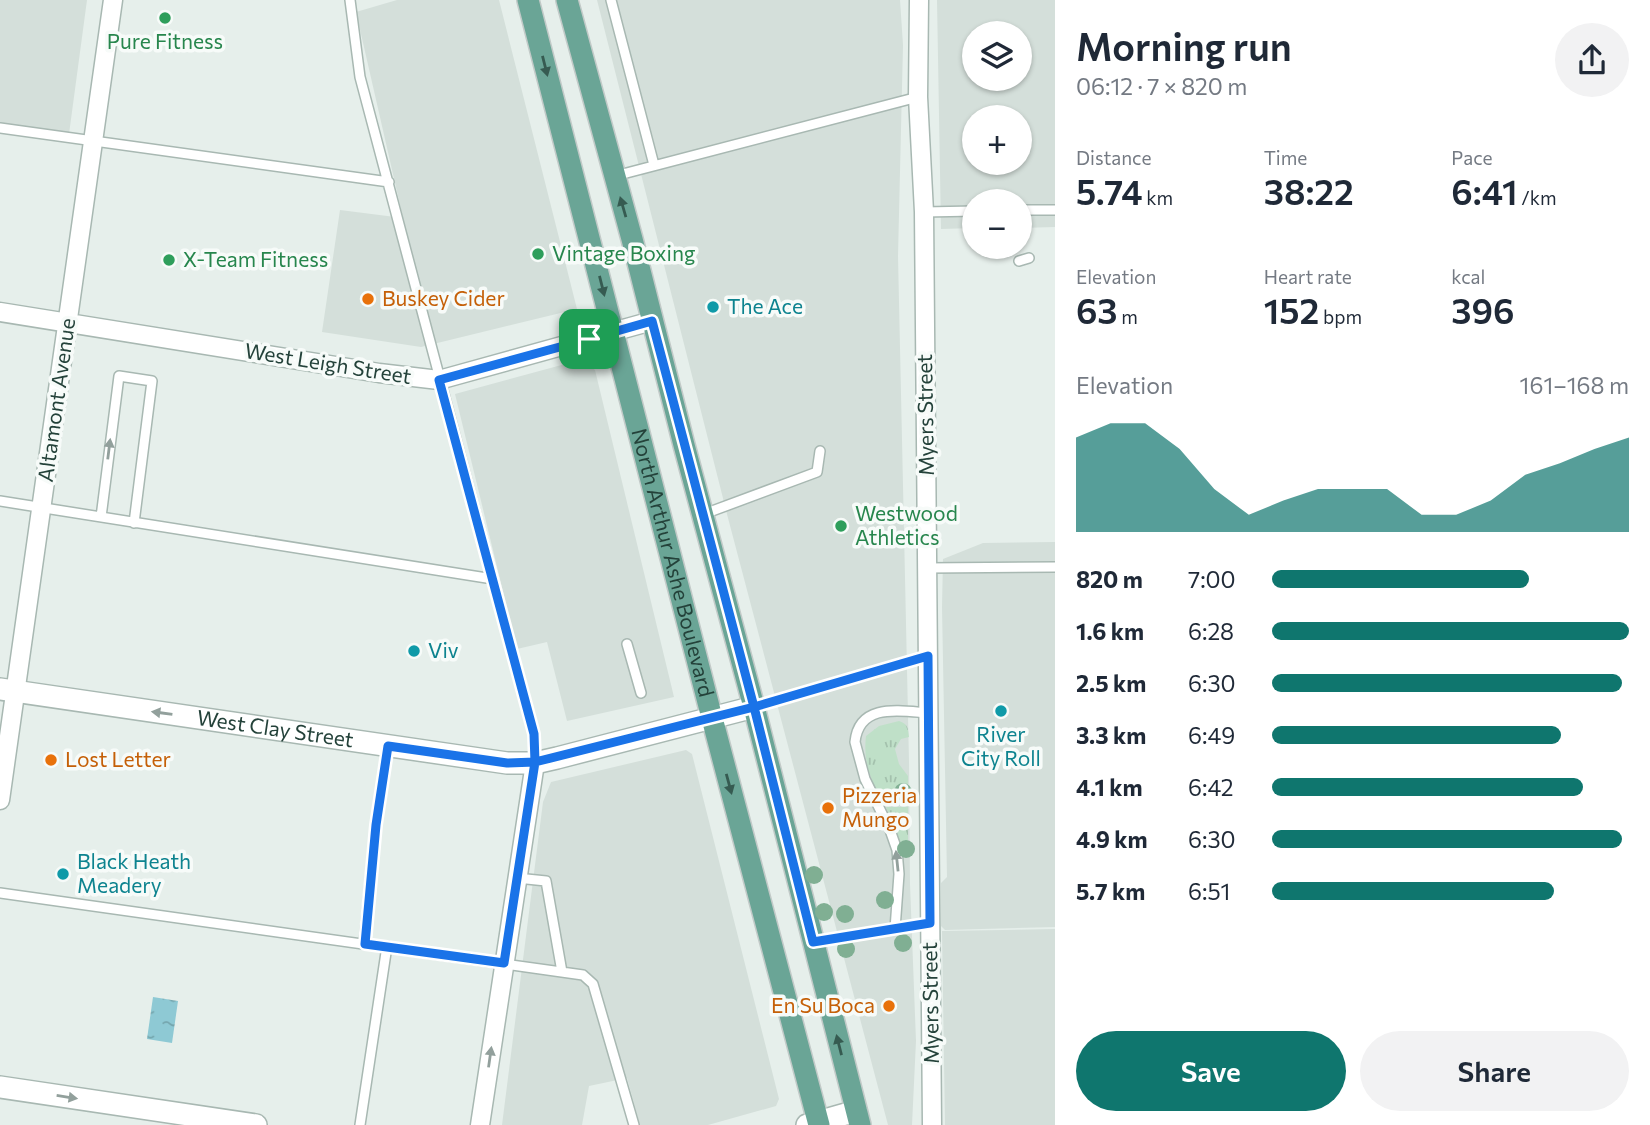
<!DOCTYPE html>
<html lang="en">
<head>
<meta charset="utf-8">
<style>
	body { margin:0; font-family:Commissioner,sans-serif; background:#f2f2f3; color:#1f2937; height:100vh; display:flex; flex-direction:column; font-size:26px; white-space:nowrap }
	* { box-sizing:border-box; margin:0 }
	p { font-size:23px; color:#747a83 }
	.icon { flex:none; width:38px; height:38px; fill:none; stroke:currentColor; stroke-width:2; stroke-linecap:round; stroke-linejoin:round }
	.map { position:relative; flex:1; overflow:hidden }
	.drawer { display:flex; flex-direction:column; background:#fff; width:595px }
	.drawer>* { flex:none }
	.fabs { position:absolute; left:962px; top:21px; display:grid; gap:14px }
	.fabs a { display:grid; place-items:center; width:70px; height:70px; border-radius:50%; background:#fff; box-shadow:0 2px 5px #0004; font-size:35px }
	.pin { position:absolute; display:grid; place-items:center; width:60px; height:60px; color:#fff; margin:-30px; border-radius:14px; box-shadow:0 4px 10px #0006 }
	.round { display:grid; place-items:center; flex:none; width:74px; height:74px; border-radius:37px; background:#f2f2f3 }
	.head { display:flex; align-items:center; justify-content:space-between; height:119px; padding:0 21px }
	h1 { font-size:38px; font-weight:600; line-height:52px }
	.figures { display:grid; grid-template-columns:repeat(3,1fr); gap:10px; height:119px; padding:7px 21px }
	.figures div { display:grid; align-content:center }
	.figures b { font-size:35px; font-weight:600 }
	.figures small { font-size:19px; font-weight:400 }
	.figures p { font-size:19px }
	.chart { height:196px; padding:14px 21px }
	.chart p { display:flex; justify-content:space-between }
	.chart svg { width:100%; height:126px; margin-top:7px; fill:#0f766e; opacity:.7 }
	.primary-button { display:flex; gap:14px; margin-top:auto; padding:14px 21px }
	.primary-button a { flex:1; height:80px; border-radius:42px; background:#0f766e; color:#fff; font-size:28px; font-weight:600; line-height:80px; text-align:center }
	.primary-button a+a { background:#f2f2f3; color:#1f2937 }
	ul { padding:0 21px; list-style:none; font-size:23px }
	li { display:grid; grid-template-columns:112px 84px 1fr; align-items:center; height:52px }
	li i { height:18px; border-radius:9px; background:#0f766e }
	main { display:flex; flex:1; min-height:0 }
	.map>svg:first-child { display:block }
	.built { fill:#d4dfda; fill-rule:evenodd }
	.grass { fill:url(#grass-tufts) }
	.water { fill:url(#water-ripples) }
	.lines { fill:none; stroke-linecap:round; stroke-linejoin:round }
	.service-casing { stroke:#a8b8b2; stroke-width:12 }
	.minor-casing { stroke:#a8b8b2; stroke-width:21 }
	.tertiary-casing { stroke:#a8b8b2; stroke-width:24 }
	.primary-casing { stroke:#c2cac8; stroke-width:24 }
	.service { stroke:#fff; stroke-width:9 }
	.minor { stroke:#fff; stroke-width:18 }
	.tertiary { stroke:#fff; stroke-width:21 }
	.primary { stroke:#6aa596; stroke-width:21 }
	.tree { fill:#80af93 }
	.oneway { fill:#365b51 }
	.oneway2 { fill:#92a09c }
	.route-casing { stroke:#fff; stroke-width:14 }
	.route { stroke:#1a73e8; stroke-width:9 }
	.leisure-dot { fill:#2e9e5b; stroke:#f7fbf9; stroke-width:2.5 }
	.food-dot { fill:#e8710a; stroke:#f7fbf9; stroke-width:2.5 }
	.culture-dot { fill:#0f9aa8; stroke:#f7fbf9; stroke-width:2.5 }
	.labels { text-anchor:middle; stroke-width:7; stroke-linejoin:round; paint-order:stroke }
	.leisure-label { font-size:21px; fill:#27864d; stroke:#f7fbf9; text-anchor:start }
	.food-label { font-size:21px; fill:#c56008; stroke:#f7fbf9; text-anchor:start }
	.culture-label { font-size:21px; fill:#0d838f; stroke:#f7fbf9; text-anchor:start }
	.street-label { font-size:21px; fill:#24423a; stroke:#f7fbf9 }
</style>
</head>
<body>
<main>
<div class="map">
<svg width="1055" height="1125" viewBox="0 0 1055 1125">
	<defs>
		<pattern id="grass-tufts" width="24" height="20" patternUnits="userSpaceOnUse" patternTransform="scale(1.75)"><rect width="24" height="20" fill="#bfe0c8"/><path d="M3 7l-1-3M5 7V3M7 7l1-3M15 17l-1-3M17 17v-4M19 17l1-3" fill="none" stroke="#a4c1ad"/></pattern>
		<pattern id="water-ripples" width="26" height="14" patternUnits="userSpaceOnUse" patternTransform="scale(1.75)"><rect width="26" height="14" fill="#8ec9d4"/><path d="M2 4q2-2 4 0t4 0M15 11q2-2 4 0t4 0" fill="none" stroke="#74a5ad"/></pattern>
	</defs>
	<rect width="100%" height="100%" fill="#e6efeb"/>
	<!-- built -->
	<path class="built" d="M0,0H87L69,134L0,124Z
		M397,0H499L577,309L421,347L322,332L340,210L403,218L356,12Z
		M597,0H900L903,45L898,256L909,761L910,884L916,1041L912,1125H888L728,518Z
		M937,0H1055V227L1020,228V201H975V228L941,229ZM975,33H1020V79H975ZM975,117H1020V163H975Z
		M580,360L595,370L674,697L567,721L547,642L517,649L455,394Z
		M1055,542V927L945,930L941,926V883L947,877L942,607L943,559L983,543Z
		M686,750L692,754L779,1099L776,1106L708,1125H640L627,1078L589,1086L582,1125H502L543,802L551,782Z
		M1055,929V1125H945L942,931Z"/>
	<!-- grass -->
	<path class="grass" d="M899,721C908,724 908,728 909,737L901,739L895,749L899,764L908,776V800H882C870,780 863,760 866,736L879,726Z
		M886,807H908V841L900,842Z"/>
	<!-- water -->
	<path class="water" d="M153,997L178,1001L172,1043L147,1039Z"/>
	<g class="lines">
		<!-- service casing -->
		<g class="service-casing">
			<path id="service" d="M350,0L360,77L534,734L535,762
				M611,0L654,165
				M0,128L389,182
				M615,176L918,97
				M1020,210H1055
				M924,212L975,211
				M1019,261L1029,258
				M0,501L493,579
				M704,514L817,472L820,451
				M101,517L119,376L152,381L134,523
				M927,568L1055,567
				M627,644L641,693
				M755,707L928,656
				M517,878L546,881L562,972
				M0,893L583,975L593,984L634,1125
				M895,929L899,874L897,850L890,830L865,779L855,742C859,702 901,711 929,713
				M814,942L930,923
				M364,944L376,825L388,746
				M360,1125L387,946"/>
		</g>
		<!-- minor casing -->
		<g class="minor-casing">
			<path id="minor" d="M919,0L918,97L924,212L932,1125
				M0,312L379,373L439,380L652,321
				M0,800L113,0
				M480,1125L535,763"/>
		</g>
		<!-- tertiary casing -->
		<g class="tertiary-casing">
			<g id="tertiary">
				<path id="s1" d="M0,689L507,763H535L557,758L754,707"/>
				<path d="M0,1087L256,1125"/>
				<path d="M807,1125L856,1111"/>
			</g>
		</g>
		<!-- primary casing -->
		<g class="primary-casing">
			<g id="primary">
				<path id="s2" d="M528,0L712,718L819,1125"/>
				<path d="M567,0L632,239L684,445L754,707L860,1125"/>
			</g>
		</g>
		<!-- service -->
		<use href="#service" class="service"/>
		<!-- minor -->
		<use href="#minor" class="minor"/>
		<!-- tertiary -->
		<use href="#tertiary" class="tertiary"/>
		<!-- primary -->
		<use href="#primary" class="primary"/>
	</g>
	<!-- trees -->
	<g class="tree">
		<circle cx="903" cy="792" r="9"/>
		<circle cx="906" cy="849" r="9"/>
		<circle cx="814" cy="875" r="9"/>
		<circle cx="885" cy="900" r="9"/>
		<circle cx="824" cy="912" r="9"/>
		<circle cx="845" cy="914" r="9"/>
		<circle cx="903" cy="943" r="9"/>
		<circle cx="846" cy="949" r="9"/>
	</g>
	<!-- one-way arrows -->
	<defs><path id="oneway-solid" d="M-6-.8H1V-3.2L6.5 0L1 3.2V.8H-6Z" transform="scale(1.75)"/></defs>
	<g class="oneway">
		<use href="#oneway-solid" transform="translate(545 66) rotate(76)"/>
		<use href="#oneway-solid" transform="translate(623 207) rotate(-106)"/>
		<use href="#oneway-solid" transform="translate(602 286) rotate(76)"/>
		<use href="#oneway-solid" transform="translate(729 784) rotate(75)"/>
		<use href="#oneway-solid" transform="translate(839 1045) rotate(-104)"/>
	</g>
	<g class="oneway2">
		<use href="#oneway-solid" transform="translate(109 449) rotate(-83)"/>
		<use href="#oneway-solid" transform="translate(162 713) rotate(-172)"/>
		<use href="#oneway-solid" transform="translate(897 861) rotate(-96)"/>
		<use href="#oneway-solid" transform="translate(490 1057) rotate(-82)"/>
		<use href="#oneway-solid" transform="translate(67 1097) rotate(9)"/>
	</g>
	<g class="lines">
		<!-- route casing -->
		<g class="route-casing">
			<path id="route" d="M589,339L439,380L534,734L535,762L504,963L365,944L376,825L388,746L507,763L535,762L754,707L928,656L930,923L813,942L754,707L652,321L589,339"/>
		</g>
		<!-- route -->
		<use href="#route" class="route"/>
	</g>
	<!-- markers -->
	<g class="leisure-dot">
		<circle cx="165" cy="18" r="7"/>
		<circle cx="538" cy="254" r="7"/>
		<circle cx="169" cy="260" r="7"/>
		<circle cx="841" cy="526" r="7"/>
	</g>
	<g class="food-dot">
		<circle cx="368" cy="299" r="7"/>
		<circle cx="51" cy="760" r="7"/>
		<circle cx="828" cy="808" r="7"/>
		<circle cx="889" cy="1006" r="7"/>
	</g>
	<g class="culture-dot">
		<circle cx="713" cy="307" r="7"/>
		<circle cx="414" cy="651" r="7"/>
		<circle cx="1001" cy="711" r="7"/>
		<circle cx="63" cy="874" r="7"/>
	</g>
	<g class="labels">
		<!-- leisure labels -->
		<g class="leisure-label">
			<text x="165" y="49" text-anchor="middle">Pure Fitness</text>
			<text x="552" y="261">Vintage Boxing</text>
			<text x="183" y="267">X-Team Fitness</text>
			<text x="855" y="521">Westwood<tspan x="855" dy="24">Athletics</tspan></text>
		</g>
		<!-- food labels -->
		<g class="food-label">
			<text x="382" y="306">Buskey Cider</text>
			<text x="65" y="767">Lost Letter</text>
			<text x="842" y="803">Pizzeria<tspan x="842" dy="24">Mungo</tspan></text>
			<text x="875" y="1013" text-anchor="end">En Su Boca</text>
		</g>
		<!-- culture labels -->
		<g class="culture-label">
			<text x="727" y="314">The Ace</text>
			<text x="428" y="658">Viv</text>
			<text x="1001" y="742" text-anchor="middle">River<tspan x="1001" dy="24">City Roll</tspan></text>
			<text x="77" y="869">Black Heath<tspan x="77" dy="24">Meadery</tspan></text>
		</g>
		<!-- street labels -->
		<g class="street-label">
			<text transform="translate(328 364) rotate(9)" y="7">West Leigh Street</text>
			<text transform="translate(57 400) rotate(-82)" y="7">Altamont Avenue</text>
			<text transform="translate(926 415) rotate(-91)" y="7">Myers Street</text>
			<text dy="7" stroke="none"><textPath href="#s2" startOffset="581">North Arthur Ashe Boulevard</textPath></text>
			<text dy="7" stroke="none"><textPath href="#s1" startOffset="278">West Clay Street</textPath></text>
			<text transform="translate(931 1003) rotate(-91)" y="7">Myers Street</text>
		</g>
	</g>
</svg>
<div class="fabs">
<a><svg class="icon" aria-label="layers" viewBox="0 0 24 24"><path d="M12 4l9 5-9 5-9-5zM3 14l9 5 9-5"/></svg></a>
<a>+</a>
<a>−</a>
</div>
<div class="pin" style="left:589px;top:339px;background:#1e9e55"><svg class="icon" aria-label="arrive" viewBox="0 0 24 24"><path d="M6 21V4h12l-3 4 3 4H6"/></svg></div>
</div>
<section class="drawer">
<div class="head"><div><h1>Morning run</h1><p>06:12 · 7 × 820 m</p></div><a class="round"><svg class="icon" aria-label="share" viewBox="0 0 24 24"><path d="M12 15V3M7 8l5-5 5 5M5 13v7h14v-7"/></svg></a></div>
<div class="figures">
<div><p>Distance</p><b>5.74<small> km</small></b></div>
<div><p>Time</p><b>38:22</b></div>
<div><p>Pace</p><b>6:41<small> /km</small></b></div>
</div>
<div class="figures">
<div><p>Elevation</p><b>63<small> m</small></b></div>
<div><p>Heart rate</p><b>152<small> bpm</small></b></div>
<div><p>kcal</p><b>396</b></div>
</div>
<div class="chart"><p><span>Elevation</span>161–168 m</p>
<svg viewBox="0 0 160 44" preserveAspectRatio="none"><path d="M0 44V11L10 6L20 6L30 15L40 29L50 38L60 33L70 29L80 29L90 29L100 38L110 38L120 33L130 24L140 20L150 15L160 11V44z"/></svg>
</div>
<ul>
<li><b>820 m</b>7:00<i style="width:72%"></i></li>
<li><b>1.6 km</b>6:28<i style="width:100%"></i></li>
<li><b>2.5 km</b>6:30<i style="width:98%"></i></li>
<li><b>3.3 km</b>6:49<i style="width:81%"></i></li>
<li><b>4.1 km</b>6:42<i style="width:87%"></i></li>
<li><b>4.9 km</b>6:30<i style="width:98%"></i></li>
<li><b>5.7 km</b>6:51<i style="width:79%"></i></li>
</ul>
<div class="primary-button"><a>Save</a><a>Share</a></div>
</section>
</main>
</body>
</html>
